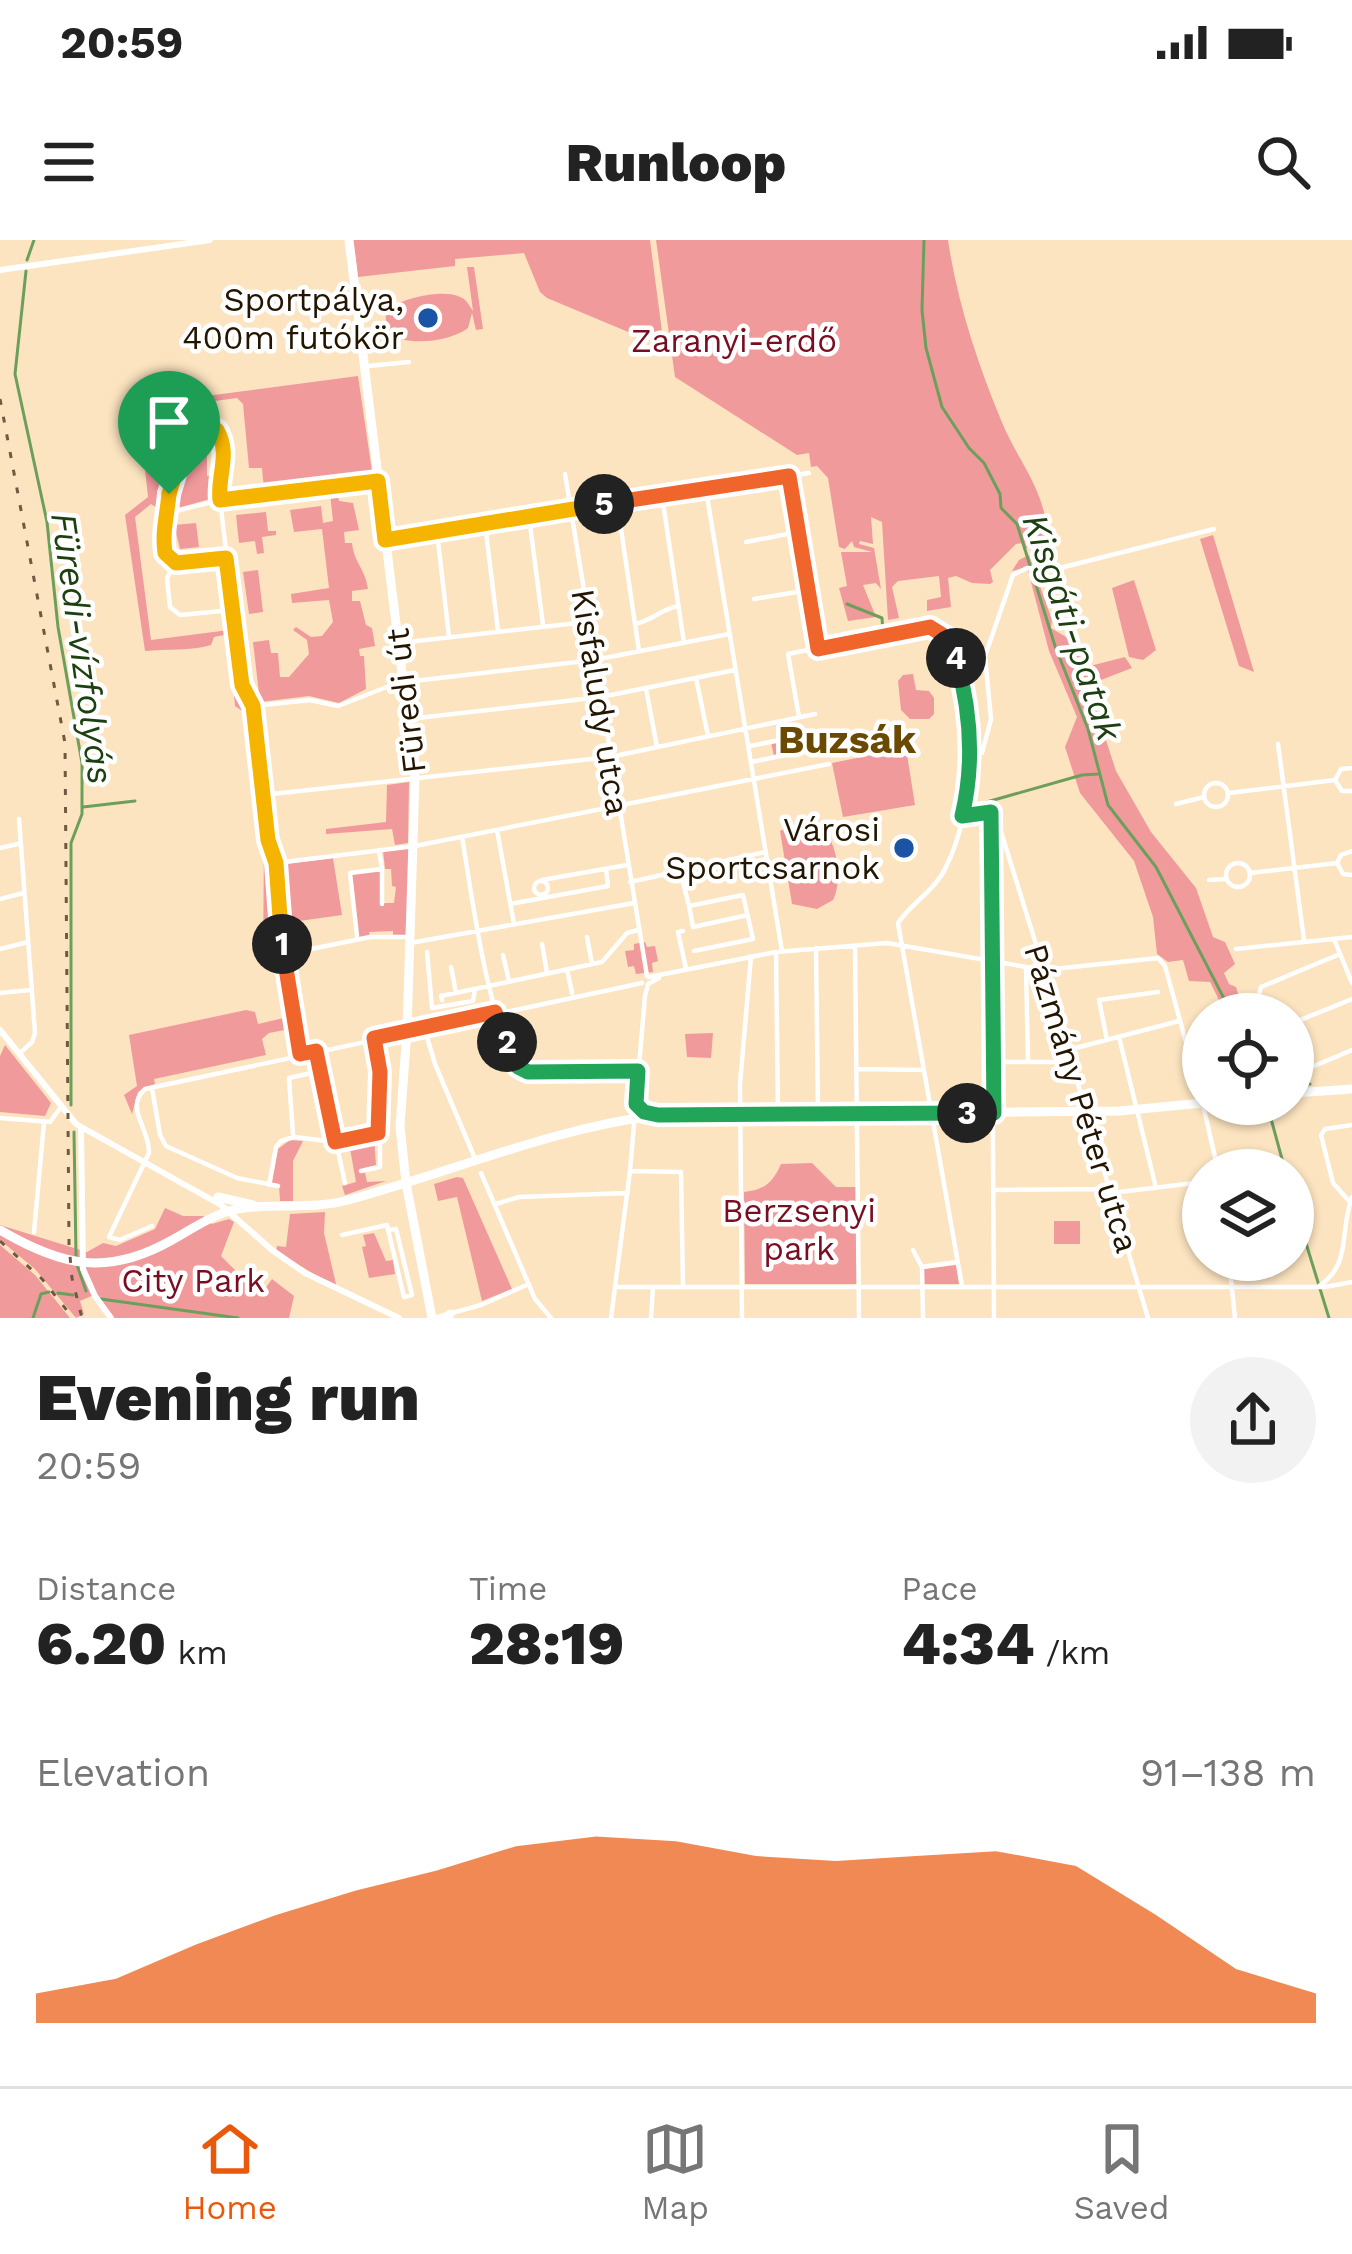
<!DOCTYPE html>
<html lang="en">
<head>
<meta charset="utf-8">
<style>
	body { margin:0; font-family:"Work Sans",sans-serif; background:#f2f2f2; color:#222; height:100vh; display:flex; flex-direction:column; font-size:45px; white-space:nowrap }
	* { box-sizing:border-box; margin:0 }
	p { font-size:39px; color:#767676 }
	.icon { flex:none; width:66px; height:66px; fill:none; stroke:currentColor; stroke-width:2; stroke-linecap:round; stroke-linejoin:round }
	.map { position:relative; height:1078px; overflow:hidden }
	.side { display:flex; flex-direction:column; background:#fff; flex:1 }
	.side>* { flex:none }
	.fabs { position:absolute; left:1182px; top:753px; display:grid; gap:24px }
	.fabs a { display:grid; place-items:center; width:132px; height:132px; border-radius:50%; background:#fff; box-shadow:0 3px 9px #0004; font-size:60px }
	.pin { position:absolute; display:grid; place-items:center; width:102px; height:102px; color:#fff; margin:-123px -51px; border-radius:50% 50% 50% 0; rotate:-45deg; box-shadow:0 0 12px #0007 }
	.pin .icon { rotate:45deg }
	.km { position:absolute; width:60px; height:60px; margin:-30px; border-radius:50%; background:#222; color:#fff; font-size:33px; line-height:60px; text-align:center }
	.round { display:grid; place-items:center; flex:none; width:126px; height:126px; border-radius:63px; background:#f2f2f2 }
	.summary { display:flex; align-items:center; justify-content:space-between; height:204px; padding:0 36px }
	h1 { font-size:66px; font-weight:800; line-height:90px }
	.metrics { display:grid; grid-template-columns:repeat(3,1fr); gap:18px; height:204px; padding:12px 36px }
	.metrics div { display:grid; align-content:center }
	.metrics b { font-size:60px; font-weight:800 }
	.metrics small { font-size:33px; font-weight:400 }
	.metrics p { font-size:33px }
	.chart { height:336px; padding:24px 36px }
	.chart p { display:flex; justify-content:space-between }
	.chart svg { width:100%; height:216px; margin-top:12px; fill:#ea580c; opacity:.7 }
	.status { display:flex; justify-content:space-between; align-items:center; height:84px; padding:0 60px; background:#fff; direction:ltr }
	.status svg { height:33px; fill:currentColor }
	header { display:flex; justify-content:space-between; align-items:center; height:156px; padding:0 36px; background:#fff; font-size:54px; font-weight:800 }
	.tabs { display:flex; justify-content:space-around; align-items:center; height:168px; border-top:3px solid #e0e0e0; background:#fff; font-size:33px; color:#767676 }
	.tabs a { display:grid; justify-items:center; gap:6px }
	.tabs .current { color:#ea580c }
	.map>svg:first-child { display:block }
	.green { fill:#f09a9c }
	.lines { fill:none; stroke-linecap:round; stroke-linejoin:round }
	.stream { stroke:#6d9f5c; stroke-width:3 }
	.minor { stroke:#fff; stroke-width:4.5 }
	.tertiary { stroke:#fff; stroke-width:6 }
	.primary { stroke:#fff; stroke-width:9 }
	.rail { stroke:#6c5b41; stroke-width:3; stroke-dasharray:6 12; stroke-linecap:butt }
	.split-1-casing { stroke:#fff; stroke-width:24 }
	.split-2-casing { stroke:#fff; stroke-width:24 }
	.split-3-casing { stroke:#fff; stroke-width:24 }
	.split-4-casing { stroke:#fff; stroke-width:24 }
	.split-5-casing { stroke:#fff; stroke-width:24 }
	.split-6-casing { stroke:#fff; stroke-width:24 }
	.split-1 { stroke:#f5b400; stroke-width:15 }
	.split-2 { stroke:#f0652b; stroke-width:15 }
	.split-3 { stroke:#22a559; stroke-width:15 }
	.split-4 { stroke:#22a559; stroke-width:15 }
	.split-5 { stroke:#f0652b; stroke-width:15 }
	.split-6 { stroke:#f5b400; stroke-width:15 }
	.poi-dot { fill:#1b54a5; stroke:#fff; stroke-width:4.5 }
	.labels { text-anchor:middle; stroke-width:9; stroke-linejoin:round; paint-order:stroke }
	.poi-label { font-size:33px; fill:#231500; stroke:#fff; text-anchor:end }
	.park-label { font-size:33px; fill:#790d22; stroke:#fff }
	.street-label { font-size:33px; fill:#231500; stroke:#fff }
	.water-label { font-size:36px; font-style:italic; fill:#1e4011; stroke:#fff }
	.quarter-label { font-size:39px; font-weight:bold; fill:#6a4900; stroke:#fff }
</style>
</head>
<body>
<div class="status"><b>20:59</b><svg viewBox="0 0 49 12"><path d="M0 12V9h3v3zM5 12V6h3v6zM10 12V3h3v9zM15 12V0h3v12zM26 1h20v11H26zM47 4h2v5h-2z"/></svg></div>
<header><svg class="icon" aria-label="menu" viewBox="0 0 24 24"><path d="M4 6h16M4 12h16M4 18h16"/></svg>Runloop<svg class="icon" aria-label="search" viewBox="0 0 24 24"><circle cx="10" cy="10" r="6"/><path d="M15 15l6 6"/></svg></header>
<div class="map">
<svg width="1352" height="1078" viewBox="0 0 1352 1078">
	<rect width="100%" height="100%" fill="#fce4c0"/>
	<!-- green -->
	<path class="green" d="M353,0H650L664,107L547,58L540,52L524,13L455,19V26L358,37Z
		M656,0H948C957,61 977,122 1001,180C1019,224 1040,240 1048,291L1039,303L1025,309L1023,303L1016,304L990,330L993,342L990,344L972,343L956,336L948,338L951,367L927,371V360L941,357L939,336L898,341L892,347L899,378L888,380L882,282L871,277L873,304L860,301L859,304L874,308L881,349L876,343L863,345L876,377L848,381L839,348L847,346L841,312H872L854,307L852,301L845,309L839,307L828,238L817,226L811,227L809,213L797,215L675,137Z
		M474,27L483,89L476,90L472,73L468,88C450,102 406,107 388,93L385,72C396,59 444,48 460,57C468,60 469,66 473,71L467,27Z
		M358,136L373,238L264,250L262,228H249L243,164L237,158L147,170L155,236H171L165,273L151,264L135,277L151,400L229,390V394L214,397L211,405C191,411 166,409 145,411L125,275L148,257L138,165Z
		M207,201V236L221,235L217,257L171,270C170,251 179,243 182,227L191,226L189,203Z
		M337,252L339,261L353,263L359,290L344,292L345,303H352C354,323 365,328 368,349L352,351V361H360L366,385L372,388L375,406L359,409L360,416H364L366,449L339,463L309,456L260,462L253,402L269,400L271,413H278L280,437H289L309,414L307,400L293,390L296,387L311,397L322,396L333,382L329,360L292,363L291,354L329,348L322,289L294,292L290,270L321,266L323,283L333,281L330,253Z
		M266,272L268,291H276V295L262,297L264,313L257,314L255,301L239,303L236,275Z
		M196,283L199,307L180,309L174,285Z
		M1213,295L1254,432L1239,426L1200,299Z
		M1029,315L1052,380L1051,388L1076,403L1082,428L1125,417L1132,428L1088,445L1116,531L1151,592L1196,648L1213,697L1225,702L1235,724L1224,733L1229,744L1236,747L1244,774H1238L1234,767L1230,769L1231,774H1226L1210,742L1189,741L1183,720L1168,722L1157,714L1153,677L1134,621L1080,553L1065,507L1077,477L1049,411L1027,327L1012,331L1019,320Z
		M258,330L263,372L249,374L243,332Z
		M1134,340L1156,410L1143,420L1129,417L1112,348Z
		M229,400C233,408 249,467 248,475L235,466Z
		M913,434L916,450L929,451L934,458V474L929,479H910L901,470L898,441L903,435Z
		M827,491L829,506L774,517L771,502Z
		M906,508L915,565L843,577L832,523Z
		M409,542L408,603L395,605L392,589L326,594V589L386,582L387,545Z
		M805,578C835,582 845,636 833,660L817,669L792,664L780,591Z
		M264,599C278,638 281,678 278,720L263,724Z
		M415,606L410,697L393,695V691L369,692L370,697L358,699L350,633L382,629V663H394L396,647L392,646L391,629H385L383,610Z
		M333,618L342,675L285,683L278,625Z
		M645,702L647,707L655,706L658,721L652,723L653,732L636,734L634,726L628,727L625,711L634,710V704Z
		M246,770L255,772L258,784L288,777L290,789L269,793L262,799L266,815L154,839L155,844L138,852L132,874L124,855L137,846L129,795Z
		M713,793L711,818L687,817L685,794Z
		M5,805L51,863L45,876L0,872V816Z
		M374,898L376,925L364,928L367,942L386,941L345,955L342,946L356,942L349,903Z
		M290,900L303,901L293,921V961H280L279,945L272,943L278,909Z
		M812,923L836,947H856L857,1044H745L744,952C765,950 773,942 781,924Z
		M457,937L463,938L512,1049L482,1061L457,957L438,961L434,944Z
		M165,968L183,976H203L212,984L229,979L234,982L221,1016L251,1046L264,1050L272,1039L294,1056L289,1078H114L96,1054L80,1061L84,1074L76,1078L35,1029L0,1000V985L87,1012L103,1003L116,1006L155,989Z
		M325,972L324,993L337,1048L276,1011L277,1006L286,1007L290,974Z
		M1054,981H1080V1004H1054Z
		M374,993L386,1021L393,1020L395,1034L369,1038L362,1007L366,1006L363,995Z
		M0,1005L35,1035L70,1078H0Z
		M956,1025L959,1044H924V1029Z"/>
	<g class="lines">
		<!-- stream -->
		<path class="stream" d="M924,0L922,70L926,108L942,167L969,208L984,223L1000,254L1001,268L1017,284L1055,406L1088,489L1108,565L1156,627L1232,774
			M27,20L34,0
			M26,31L15,134L47,282L58,387L82,523V574L71,603V865
			M847,364L882,378L883,392
			M906,394L928,391
			M944,402L954,428L964,489
			M959,560L964,495
			M83,567L135,561
			M969,567L1082,535L1098,534
			M1293,842L1310,844
			M1267,864L1285,930
			M74,892L76,1016
			M1293,961L1329,1078
			M77,1025L86,1051
			M58,1053L73,1055
			M101,1059L238,1078
			M33,1078L41,1054L49,1052"/>
		<!-- minor -->
		<path class="minor" d="M368,126L409,122
			M565,234L647,736
			M789,237L818,409
			M706,250L782,711
			M662,256L684,403
			M617,262L639,411
			M168,273L220,260C217,236 234,211 215,188H187L176,196V231L162,284L165,313L176,323L167,338L170,367L180,375L232,370
			M529,277L543,385
			M485,284L498,391
			M437,292L449,397
			M385,300L809,233
			M746,302L798,292
			M176,323L224,318
			M754,359L809,350
			M635,384C652,381 661,369 678,366
			M399,403L587,382
			M696,438L708,496
			M646,449L657,507
			M253,466L310,460L338,466L397,443L594,420L729,394
			M799,477L788,414L923,387C969,391 974,500 970,536C967,565 959,601 946,627C935,651 911,663 898,683L962,1046
			M409,479L601,457L735,430
			M1278,504L1304,700
			M750,506L822,492L828,501L826,506L752,522
			M971,518L982,513L991,479L985,416L1013,335L1027,328L1052,330L1214,289
			M1352,528L1341,529L1335,540L1342,551H1352
			M1204 555a12 12 0 1 1 24 0a12 12 0 1 1-24 0Z
			M1229,553L1335,540
			M263,555L610,517L815,474
			M1176,564L1204,557
			M991,572L1002,595L1044,730L1148,1078
			M991,572L994,1078
			M962,576L991,572
			M19,579L35,793L32,802L19,814
			M497,590L514,684
			M462,597C470,641 491,816 528,832L638,831
			M0,608L18,604
			M1352,611L1341,615L1337,623L1343,634L1352,635
			M1226 635a12 12 0 1 1 24 0a12 12 0 1 1-24 0Z
			M276,623L415,606L829,524
			M382,629V664
			M680,630L689,666L743,655L753,699L694,711
			M1250,633L1337,623
			M542,640L627,625
			M1209,640L1226,639
			M534 648a7 7 0 1 1 14 0a7 7 0 1 1-14 0Z
			M630,642L765,612
			M0,659L23,653
			M510,664L608,646L606,629
			M689,666L693,687L748,675
			M683,691L678,692L686,729
			M357,696L350,633L382,629L379,610
			M587,697L592,724
			M1334,699L1352,743
			M410,703L634,663
			M542,704L547,733
			M855,706L859,1078
			M816,708L818,871
			M0,709L28,702
			M1236,709L1352,697
			M427,712L432,768L473,761L475,749
			M776,712L778,872
			M282,715L370,697H407
			M503,715L509,741
			M451,727L456,753
			M1026,727L1028,822
			M567,729L572,753
			M649,737L776,712L887,703L1044,730L1158,718L1165,726L1203,864
			M0,753L30,750
			M442,760L441,756L602,722L627,693L638,690
			M1266,774L1259,755L1261,747L1340,714
			M1293,783L1352,759
			M424,787L435,824L476,921
			M1119,797L1156,948
			M1107,800L1099,760L1158,752
			M1068,810L1179,781
			M316,811L345,943
			M300,814L282,715L276,625L267,593L253,466L242,444L220,260L376,241
			M993,822H1071
			M856,829L923,830
			M1295,834L1352,810
			M152,848L160,895L166,906L237,938L278,946
			M1203,865L1218,930
			M0,878L50,882L61,867
			M293,895L289,838L320,831
			M361,931L380,927V832L373,798
			M630,931L681,932L683,1047
			M481,933L535,1059L551,1078
			M269,945L276,907L281,901L294,897L335,902L377,894
			M994,950L1108,949
			M1111,953L1203,942
			M1350,962L1333,943L1321,895L1325,889L1352,885
			M496,964L519,957L628,953
			M152,986L120,1000L109,997L149,913C150,889 124,868 145,849L642,743
			M34,992L44,882
			M342,995L387,985L404,1057L412,1055L396,989L388,990
			M913,1010L922,1027L923,1078
			M1229,1020L1235,1078
			M922,1027L957,1022
			M1319,1046C1352,1024 1339,993 1352,957
			M616,1047H1325L1352,1042
			M434,1078L481,1065L529,1044
			M611,1078L630,931L645,756L648,744L659,738
			M651,1078L653,1047
			M742,1078L740,844L751,716"/>
		<!-- tertiary -->
		<path class="tertiary" d="M0,30L210,0
			M0,790L76,884L221,965L272,1010L305,1033L399,1078
			M81,887L83,1029L95,1056L111,1078"/>
		<!-- primary -->
		<path class="primary" d="M349,0L415,539L407,790L400,886L406,943L432,1078
			M1293,853L1352,849
			M218,957L253,965
			M0,990C61,1026 107,1037 172,1000C191,990 208,977 229,971C268,961 309,971 348,960C451,932 553,888 659,875L1119,871L1203,863
			M445,1078L450,1074"/>
		<!-- rail -->
		<path class="rail" d="M0,159L65,503L69,1005L72,1038L82,1078
			M0,1001L42,1039L73,1078"/>
	</g>
	<g class="lines">
		<!-- split-1 casing -->
		<g class="split-1-casing">
			<path id="split-1" d="M169,254C167,276 162,291 165,313L176,323L226,318L242,445L253,466L268,600L276,623L282,704"/>
		</g>
		<!-- split-2 casing -->
		<g class="split-2-casing">
			<path id="split-2" d="M282,704L300,814L316,811L335,902L378,893L380,832L374,798L495,772L507,802"/>
		</g>
		<!-- split-3 casing -->
		<g class="split-3-casing">
			<path id="split-3" d="M507,802L518,827L528,832L638,831L636,864L644,872L658,875L967,873"/>
		</g>
		<!-- split-4 casing -->
		<g class="split-4-casing">
			<path id="split-4" d="M956,418C971,471 975,522 962,576L991,572L994,873H967"/>
		</g>
		<!-- split-5 casing -->
		<g class="split-5-casing">
			<path id="split-5" d="M604,264L789,236L818,409L930,387L946,397L956,418"/>
		</g>
		<!-- split-6 casing -->
		<g class="split-6-casing">
			<path id="split-6" d="M169,254L176,231V196C186,186 204,184 217,190C231,214 217,236 220,260L378,241L385,300L604,264"/>
		</g>
		<!-- split-1 -->
		<use href="#split-1" class="split-1"/>
		<!-- split-2 -->
		<use href="#split-2" class="split-2"/>
		<!-- split-3 -->
		<use href="#split-3" class="split-3"/>
		<!-- split-4 -->
		<use href="#split-4" class="split-4"/>
		<!-- split-5 -->
		<use href="#split-5" class="split-5"/>
		<!-- split-6 -->
		<use href="#split-6" class="split-6"/>
	</g>
	<!-- markers -->
	<g class="poi-dot">
		<circle cx="428" cy="78" r="12"/>
		<circle cx="904" cy="608" r="12"/>
	</g>
	<g class="labels">
		<!-- poi labels -->
		<g class="poi-label">
			<text x="404" y="71">Sportpálya,<tspan x="404" dy="38">400m futókör</tspan></text>
			<text x="880" y="601">Városi<tspan x="880" dy="38">Sportcsarnok</tspan></text>
		</g>
		<!-- park labels -->
		<g class="park-label">
			<text x="734" y="112">Zaranyi-erdő</text>
			<text x="799" y="982">Berzsenyi<tspan x="799" dy="38">park</tspan></text>
			<text x="193" y="1052">City Park</text>
		</g>
		<!-- street labels -->
		<g class="street-label">
			<text transform="translate(405 461) rotate(-97)" y="12">Füredi út</text>
			<text transform="translate(601 462) rotate(81)" y="12">Kisfaludy utca</text>
			<text transform="translate(1082 858) rotate(73)" y="12">Pázmány Péter utca</text>
		</g>
		<!-- water labels -->
		<g class="water-label">
			<text transform="translate(1073 387) rotate(71)" y="13">Kisgáti-patak</text>
			<text transform="translate(83 408) rotate(82)" y="13">Füredi-vízfolyás</text>
		</g>
		<!-- quarter labels -->
		<g class="quarter-label">
			<text x="847" y="513">Buzsák</text>
		</g>
	</g>
</svg>
<div class="fabs">
<a><svg class="icon" aria-label="locate" viewBox="0 0 24 24"><circle cx="12" cy="12" r="6"/><path d="M12 2v4M12 18v4M2 12h4M18 12h4"/></svg></a>
<a><svg class="icon" aria-label="layers" viewBox="0 0 24 24"><path d="M12 4l9 5-9 5-9-5zM3 14l9 5 9-5"/></svg></a>
</div>
<div class="pin" style="left:169px;top:254px;background:#1e9e55"><svg class="icon" aria-label="arrive" viewBox="0 0 24 24"><path d="M6 21V4h12l-3 4 3 4H6"/></svg></div>
<b class="km" style="left:282px;top:704px">1</b>
<b class="km" style="left:507px;top:802px">2</b>
<b class="km" style="left:967px;top:873px">3</b>
<b class="km" style="left:956px;top:418px">4</b>
<b class="km" style="left:604px;top:264px">5</b>
</div>
<section class="side">
<div class="summary"><div><h1>Evening run</h1><p>20:59</p></div><a class="round"><svg class="icon" aria-label="share" viewBox="0 0 24 24"><path d="M12 15V3M7 8l5-5 5 5M5 13v7h14v-7"/></svg></a></div>
<div class="metrics">
<div><p>Distance</p><b>6.20<small> km</small></b></div>
<div><p>Time</p><b>28:19</b></div>
<div><p>Pace</p><b>4:34<small> /km</small></b></div>
</div>
<div class="chart"><p><span>Elevation</span>91–138 m</p>
<svg viewBox="0 0 160 44" preserveAspectRatio="none"><path d="M0 44V38L10 35L20 28L30 22L40 17L50 13L60 8L70 6L80 7L90 10L100 11L110 10L120 9L130 12L140 22L150 33L160 38V44z"/></svg>
</div>
</section>
<nav class="tabs">
<a class="current"><svg class="icon" aria-label="home" viewBox="0 0 24 24"><path d="M3 11l9-7 9 7M6 9v11h12V9"/></svg>Home</a>
<a><svg class="icon" aria-label="map" viewBox="0 0 24 24"><path d="M3 6l6-2 6 2 6-2v14l-6 2-6-2-6 2zM9 4v14M15 6v14"/></svg>Map</a>
<a><svg class="icon" aria-label="saved" viewBox="0 0 24 24"><path d="M7 4h10v16l-5-4-5 4z"/></svg>Saved</a>
</nav>
</body>
</html>
